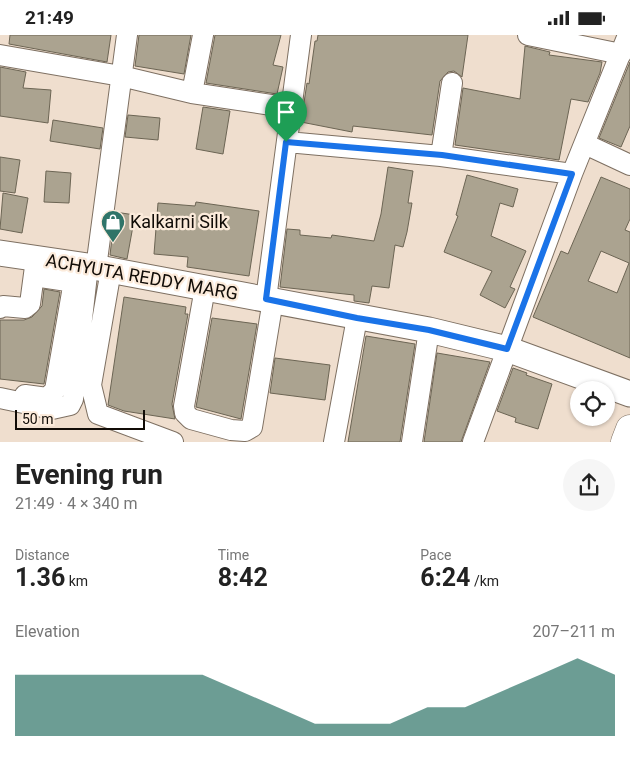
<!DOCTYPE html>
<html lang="en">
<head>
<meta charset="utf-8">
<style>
	body { margin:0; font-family:Roboto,sans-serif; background:#f6f6f6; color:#222; height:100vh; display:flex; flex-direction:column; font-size:19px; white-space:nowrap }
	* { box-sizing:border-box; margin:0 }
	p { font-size:16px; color:#767676 }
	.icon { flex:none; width:28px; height:28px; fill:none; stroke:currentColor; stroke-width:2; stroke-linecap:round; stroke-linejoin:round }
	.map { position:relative; height:407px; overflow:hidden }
	.sheet { display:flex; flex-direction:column; background:#fff; flex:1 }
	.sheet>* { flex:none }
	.buttons { position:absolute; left:570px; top:346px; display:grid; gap:10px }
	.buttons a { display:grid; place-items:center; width:45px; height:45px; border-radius:50%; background:#fff; box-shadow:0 1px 4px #0004; font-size:25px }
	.scale { position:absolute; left:15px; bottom:12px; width:130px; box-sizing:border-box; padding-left:5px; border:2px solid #110c07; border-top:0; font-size:14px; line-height:18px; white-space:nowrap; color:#110c07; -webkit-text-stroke:4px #fcebdb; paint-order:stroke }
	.pin { position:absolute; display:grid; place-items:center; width:42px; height:42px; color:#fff; margin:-51px -21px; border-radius:50% 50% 50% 0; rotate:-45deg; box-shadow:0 0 5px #0007 }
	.pin .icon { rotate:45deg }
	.round { display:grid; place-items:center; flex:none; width:52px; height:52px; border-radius:26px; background:#f6f6f6 }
	.headline { display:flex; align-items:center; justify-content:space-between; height:85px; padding:0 15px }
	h1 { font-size:28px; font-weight:700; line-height:38px }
	.figures { display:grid; grid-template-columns:repeat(3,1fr); gap:8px; height:85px; padding:5px 15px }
	.figures div { display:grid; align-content:center }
	.figures b { font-size:25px; font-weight:700 }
	.figures small { font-size:14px; font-weight:400 }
	.figures p { font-size:14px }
	.chart { height:140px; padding:10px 15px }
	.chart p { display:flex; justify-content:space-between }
	.chart svg { width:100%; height:90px; margin-top:5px; fill:#2f7468; opacity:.7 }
	.status { display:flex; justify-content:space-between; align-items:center; height:35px; padding:0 25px; background:#fff; direction:ltr }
	.status svg { height:14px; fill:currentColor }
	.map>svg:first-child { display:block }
	.building { fill:#aba390; stroke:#6c6554; fill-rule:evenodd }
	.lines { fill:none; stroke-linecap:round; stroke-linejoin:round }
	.minor-casing { stroke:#7e7062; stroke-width:22 }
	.tertiary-casing { stroke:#7e7062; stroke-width:27 }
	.primary-casing { stroke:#7e7062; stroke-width:29 }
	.minor { stroke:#fff; stroke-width:20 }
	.tertiary { stroke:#fff; stroke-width:25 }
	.primary { stroke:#fff; stroke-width:28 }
	.route-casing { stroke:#fff; stroke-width:10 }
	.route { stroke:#1a73e8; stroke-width:6 }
	.labels { text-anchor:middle; stroke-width:4.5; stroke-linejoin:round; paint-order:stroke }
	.poi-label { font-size:18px; fill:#110c07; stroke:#fcebdb; text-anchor:start }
	.street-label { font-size:18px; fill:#110c07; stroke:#fcebdb }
</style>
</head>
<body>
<div class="status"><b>21:49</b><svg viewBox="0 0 49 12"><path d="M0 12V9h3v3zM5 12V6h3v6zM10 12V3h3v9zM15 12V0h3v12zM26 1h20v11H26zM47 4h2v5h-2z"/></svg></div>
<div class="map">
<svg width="630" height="407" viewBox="0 0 630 407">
	<rect width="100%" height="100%" fill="#efdece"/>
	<!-- building -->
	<path class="building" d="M10,0H111L107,27L9,9Z
		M139,0H191L184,39L135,31Z
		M215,0H281L273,30L283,32L277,59L206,48Z
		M318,0H468L462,42L454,36L448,37L440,46L432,100L353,91L352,97L301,87L307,48L309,49L315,6H317Z
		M525,11L550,17L549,20L602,27L600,38L588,67L571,64L559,125L455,110L463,53L520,64Z
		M630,27V91L621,112L599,103Z
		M0,32L26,37L23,53L51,55L48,88L0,81Z
		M203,72L230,76L223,119L196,114Z
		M128,80L160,83L158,105L125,102Z
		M53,85L103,93L100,114L50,106Z
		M0,122L20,125L15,158L0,156Z
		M388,132L413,136L408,168H412L407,197L403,212L395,210L389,253L372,251L369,268L354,266V260L280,252L287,194L300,195V200L331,203L332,200L374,206L381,179Z
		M46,136L71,138L69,168L44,167Z
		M467,140L518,154L513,172L500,168L491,201L526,216L510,252L515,254L505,273L480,260L492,236L444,217L458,181L456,180Z
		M601,142L630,154V184L625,195L630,197V323L533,282L561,216L568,219ZM601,216L629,228L617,258L588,246Z
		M3,158L28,163L22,198L0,194Z
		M196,167L259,176L249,241L187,232L188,222L154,219L158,168L195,171Z
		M115,177L135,180L127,224L110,220Z
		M44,254L60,257L44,349L0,344V285H24L32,282L42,271Z
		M124,262L186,272L185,279H188L172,369L175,384L124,376L108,370Z
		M212,283L257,289L241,384L196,372Z
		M366,301L415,309L400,407H348Z
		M437,318L490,327L461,407H424Z
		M275,323L330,330L325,365L270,358Z
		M513,333L527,338L526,340L552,349L538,394L515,387L516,383L497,376Z"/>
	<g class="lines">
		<!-- minor casing -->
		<g class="minor-casing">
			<path id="minor" d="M528,0L621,19
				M0,20L121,41L192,58L291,73
				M192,58L203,0
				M287,107L441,121L572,139
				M585,109L630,130
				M441,121L452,48
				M96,233L127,0
				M111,235L91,350L98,379L173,407
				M34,241L74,247
				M205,253L184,371L185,378L191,384L231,395L245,396L252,392L273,265
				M266,264L301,0
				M0,273L3,271L25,273L30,269L36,224
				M25,360L47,363L55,355L74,246
				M0,363L52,374L70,370L73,364L88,231
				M334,407L357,283
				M412,407L429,295
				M473,407L572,139L628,0"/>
		</g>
		<!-- tertiary casing -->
		<g class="tertiary-casing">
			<path id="tertiary" d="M0,218L88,231L429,295L507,314L630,359"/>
		</g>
		<!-- primary casing -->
		<g class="primary-casing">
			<path id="primary" d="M625,407L630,394"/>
		</g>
		<!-- minor -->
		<use href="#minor" class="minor"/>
		<!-- tertiary -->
		<use href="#tertiary" class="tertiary"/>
		<!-- primary -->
		<use href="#primary" class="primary"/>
	</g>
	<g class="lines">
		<!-- route casing -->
		<g class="route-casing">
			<path id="route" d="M286,107L442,120L572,139L507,314L429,295L357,283L266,264Z"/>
		</g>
		<!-- route -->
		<use href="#route" class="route"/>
	</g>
	<!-- icons -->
	<defs>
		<g id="shop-pin" transform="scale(1.25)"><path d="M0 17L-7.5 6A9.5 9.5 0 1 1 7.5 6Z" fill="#2f7468" stroke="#fcebdb"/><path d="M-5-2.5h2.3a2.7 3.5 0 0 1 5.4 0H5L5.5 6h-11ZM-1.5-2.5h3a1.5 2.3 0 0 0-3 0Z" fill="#fff"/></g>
	</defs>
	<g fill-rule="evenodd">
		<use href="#shop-pin" x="113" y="187"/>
	</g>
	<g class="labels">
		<!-- poi labels -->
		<g class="poi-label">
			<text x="130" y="193">Kalkarni Silk</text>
		</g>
		<!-- street labels -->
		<g class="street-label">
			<text transform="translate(142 242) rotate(10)" y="6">ACHYUTA REDDY MARG</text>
		</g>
	</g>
</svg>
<div class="buttons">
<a><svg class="icon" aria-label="locate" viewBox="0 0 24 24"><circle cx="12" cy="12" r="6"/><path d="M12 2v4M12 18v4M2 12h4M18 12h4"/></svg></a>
</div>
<div class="scale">50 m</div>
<div class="pin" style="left:286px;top:107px;background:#1e9e55"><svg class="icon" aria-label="arrive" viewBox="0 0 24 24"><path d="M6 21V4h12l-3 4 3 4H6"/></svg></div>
</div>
<section class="sheet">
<div class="headline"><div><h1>Evening run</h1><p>21:49 · 4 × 340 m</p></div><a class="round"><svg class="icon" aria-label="share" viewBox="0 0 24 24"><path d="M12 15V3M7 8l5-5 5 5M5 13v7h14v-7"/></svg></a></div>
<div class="figures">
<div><p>Distance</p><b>1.36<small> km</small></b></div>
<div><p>Time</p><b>8:42</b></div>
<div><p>Pace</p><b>6:24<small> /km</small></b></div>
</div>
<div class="chart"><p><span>Elevation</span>207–211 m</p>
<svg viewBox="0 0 160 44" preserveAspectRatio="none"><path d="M0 44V14L10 14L20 14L30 14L40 14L50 14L60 22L70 30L80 38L90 38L100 38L110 30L120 30L130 22L140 14L150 6L160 14V44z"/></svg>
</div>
</section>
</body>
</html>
